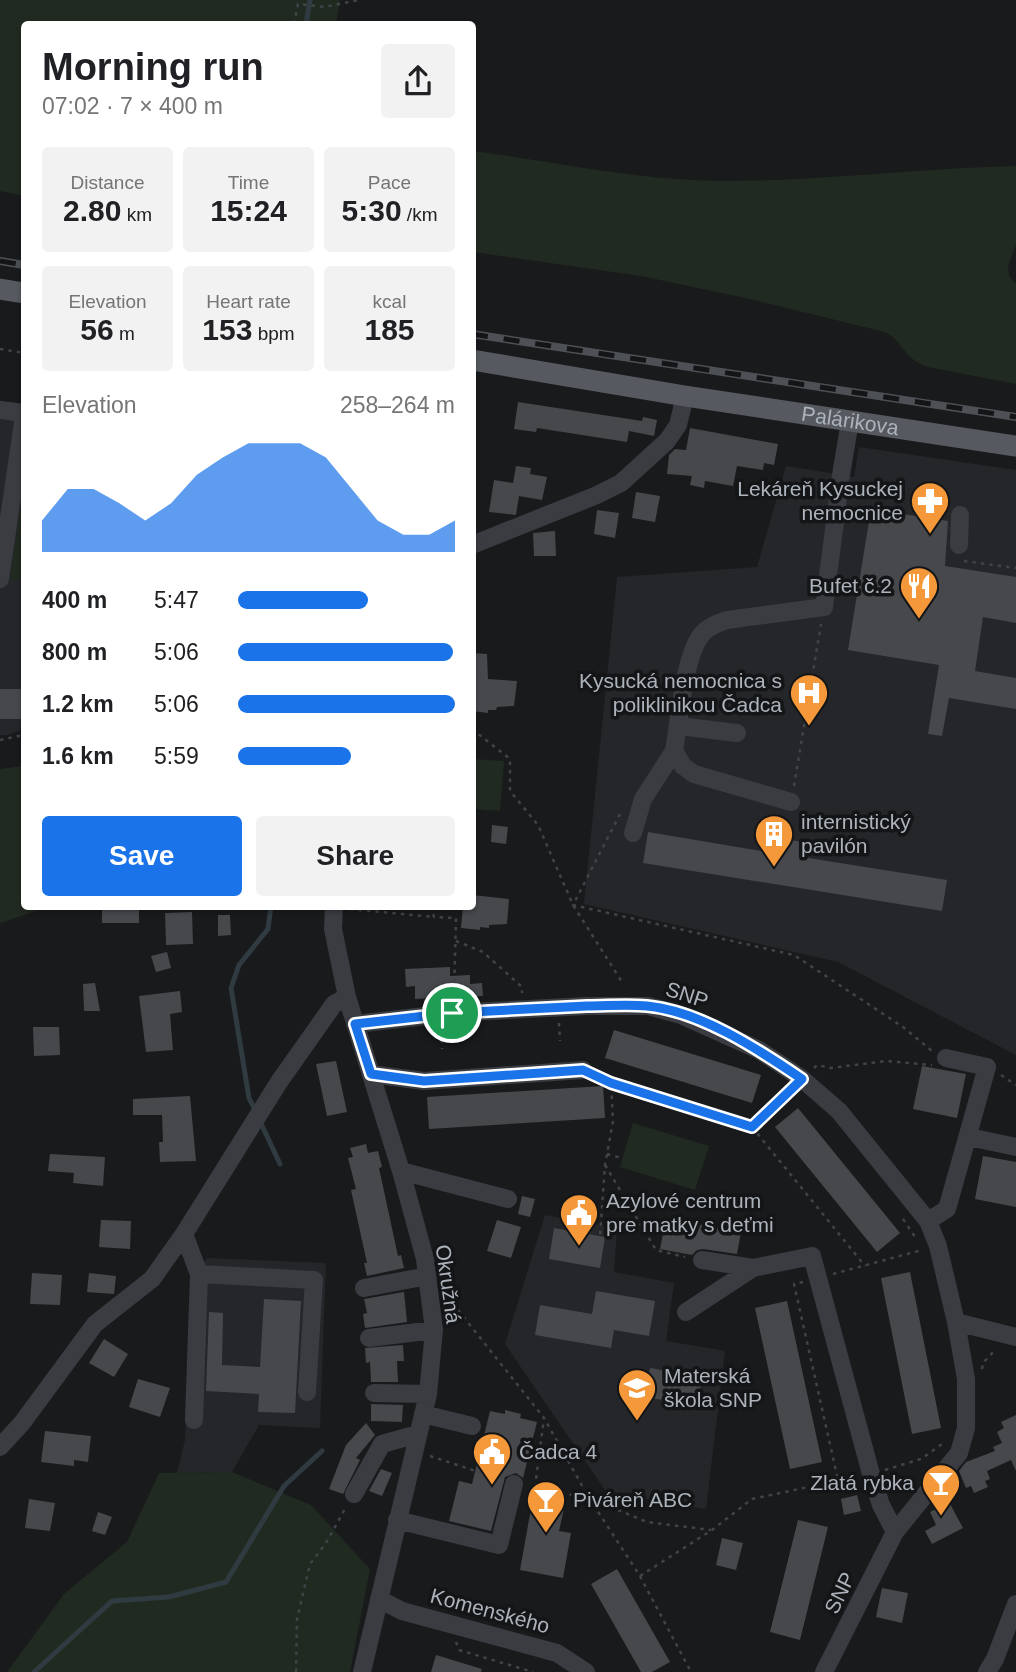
<!DOCTYPE html>
<html lang="en">
<head>
<meta charset="utf-8">
<style>
	body { margin:0; font-family:Helvetica,sans-serif; background:#f2f2f2; color:#202124; height:100vh; display:flex; flex-direction:column; font-size:26px; white-space:nowrap }
	* { box-sizing:border-box; margin:0 }
	p { font-size:23px; color:#757577 }
	.icon { flex:none; width:38px; height:38px; fill:none; stroke:currentColor; stroke-width:2; stroke-linecap:round; stroke-linejoin:round }
	.map { position:relative; flex:1; overflow:hidden }
	.drawer { position:absolute; left:21px; top:21px; width:455px; height:889px; display:flex; flex-direction:column; background:#fff; border-radius:7px; box-shadow:0 2px 5px #0004 }
	.drawer>* { flex:none }
	.pin { position:absolute; display:grid; place-items:center; width:60px; height:60px; color:#fff; margin:-30px; border:4px solid #fff; border-radius:50%; box-shadow:0 2px 7px #0007 }
	.round { display:grid; place-items:center; flex:none; width:74px; height:74px; border-radius:7px; background:#f2f2f2 }
	.headline { display:flex; align-items:center; justify-content:space-between; height:119px; padding:0 21px }
	h1 { font-size:38px; font-weight:700; line-height:52px }
	.stats { display:grid; grid-template-columns:repeat(3,1fr); gap:10px; height:119px; padding:7px 21px }
	.stats div { display:grid; align-content:center; border-radius:7px; background:#f2f2f2; text-align:center }
	.stats b { font-size:30px; font-weight:700 }
	.stats small { font-size:19px; font-weight:400 }
	.stats p { font-size:19px }
	.chart { height:196px; padding:14px 21px }
	.chart p { display:flex; justify-content:space-between }
	.chart svg { width:100%; height:126px; margin-top:7px; fill:#1a73e8; opacity:.7 }
	.button { display:flex; gap:14px; margin-top:auto; padding:14px 21px }
	.button a { flex:1; height:80px; border-radius:7px; background:#1a73e8; color:#fff; font-size:28px; font-weight:700; line-height:80px; text-align:center }
	.button a+a { background:#f2f2f2; color:#202124 }
	ul { padding:0 21px; list-style:none; font-size:23px }
	li { display:grid; grid-template-columns:112px 84px 1fr; align-items:center; height:52px }
	li i { height:18px; border-radius:9px; background:#1a73e8 }
	.map>svg:first-child { display:block }
	.built { fill:#252629 }
	.green { fill:#212a21 }
	.lines { fill:none; stroke-linecap:round; stroke-linejoin:round }
	.stream { stroke:#2f3b40; stroke-width:5 }
	.building { fill:#46484c }
	.path { stroke:#404348; stroke-width:2.5; stroke-dasharray:3.5 5; stroke-linecap:butt }
	.minor { stroke:#3a3c41; stroke-width:18 }
	.major { stroke:#565a60; stroke-width:21 }
	.rail-casing { stroke:#4d5156; stroke-width:8 }
	.rail { stroke:#141517; stroke-width:5; stroke-dasharray:16; stroke-linecap:butt }
	.route-casing { stroke:#fff; stroke-width:14 }
	.route { stroke:#1a73e8; stroke-width:9 }
	.labels { text-anchor:middle; stroke-width:7; stroke-linejoin:round; paint-order:stroke }
	.street-label { font-size:21px; fill:#acb3bb; stroke:#141517 }
	.poi-label { font-size:21px; fill:#acb3bb; stroke:#141517; text-anchor:start }
</style>
</head>
<body>
<div class="map">
<svg width="1016" height="1672" viewBox="0 0 1016 1672">
	<rect width="100%" height="100%" fill="#191a1c"/>
	<!-- built -->
	<path class="built" d="M0,401L24,405V729L7,735H0Z
		M859,447L1016,470V1055L838,962L584,904L617,577L757,567L786,466L854,477Z
		M545,1215L617,1228L614,1272L674,1283L666,1341L725,1351L706,1509L607,1493L505,1344Z
		M208,1258L326,1263L320,1428L259,1425L232,1472L177,1473L185,1440L191,1273Z"/>
	<!-- green -->
	<path class="green" d="M0,0H340L336,24H24V196L0,191Z
		M473,151C556,162 640,181 725,181C822,181 919,168 1016,166V245L1008,266L1009,276L1016,284V384L928,367C903,359 904,342 885,332L750,299L641,276L473,252Z
		M22,498H24V581L10,579Z
		M473,759L504,761L500,811L473,809Z
		M24,766V906L48,907L0,923V769Z
		M633,1123L709,1146L695,1190L620,1167Z
		M232,1472L311,1505L370,1569L350,1672H7L64,1594L127,1542L159,1473Z"/>
	<g class="lines">
		<!-- stream -->
		<path class="stream" d="M306,24L310,0
			M255,1110L249,1098L231,988L239,965L268,929L271,906
			M259,1119L280,1164
			M34,1672L112,1601L169,1597L226,1582L284,1486L322,1451"/>
	</g>
	<!-- building -->
	<path class="building" d="M518,402L642,421L643,417L657,420L654,436L629,431L627,442L537,428L536,432L514,429Z
		M690,428L778,444L774,465L764,463L763,470L737,466L733,486L705,481L704,488L690,485L692,476L667,474L669,455L675,449L686,450Z
		M516,466L531,468L530,474L547,477L542,500L519,496L516,515L489,512L494,480L513,483Z
		M636,492L660,496L655,522L632,518Z
		M871,509L948,521L945,566L1016,577V623L983,617L975,671L1016,678V709L949,698L942,736L928,734L939,665L848,650Z
		M597,510L619,513L615,538L594,534Z
		M555,531L556,556H534L533,533Z
		M472,653L487,654L488,679L517,681L514,706L497,707L496,710H488V713L472,711Z
		M0,689H24V719H0Z
		M492,825L508,827L506,844L491,842Z
		M648,832L773,853L775,838L805,842L802,857L947,880L942,911L643,863Z
		M472,895L509,899L507,924L489,925V928L480,927V930L461,928L463,906H472Z
		M102,906H139V923H102Z
		M192,912L193,944L166,945L165,913Z
		M218,915H230L231,935L218,936Z
		M167,952L171,968L156,972L151,956Z
		M450,967V976L470,975V984L482,983L483,996L415,999V986L406,987L405,969Z
		M95,983L100,1011H84L83,984Z
		M180,991L182,1012L170,1014L173,1050L146,1052L139,996Z
		M33,1027H59L60,1055L34,1056Z
		M614,1030L761,1075L752,1103L605,1058Z
		M336,1061L347,1112L327,1116L316,1064Z
		M922,1066L966,1074L957,1118L913,1109Z
		M603,1086L605,1118L429,1129L427,1097Z
		M190,1096L196,1161L160,1162L159,1142H163L162,1115H133V1099Z
		M798,1108L900,1233L877,1252L775,1127Z
		M366,1144L368,1153L378,1151L382,1167L379,1168L398,1256L401,1255L404,1268L367,1276L364,1263H367L351,1190L356,1189L348,1158L353,1157L350,1148Z
		M50,1154L105,1157L103,1186L73,1183L74,1173L48,1171Z
		M983,1156L1016,1162V1207L975,1199Z
		M522,1196L535,1199L530,1217L518,1214Z
		M666,1218L741,1232L737,1254L703,1249L697,1250L692,1255L660,1249Z
		M101,1220L131,1221L130,1249L99,1247Z
		M497,1220L521,1227L511,1258L487,1251Z
		M554,1228L605,1237L600,1268L549,1259Z
		M910,1272L941,1428L912,1434L881,1278Z
		M32,1273L62,1275L60,1305L30,1304Z
		M89,1273L116,1276L114,1294L87,1292Z
		M596,1291L655,1301L649,1336L614,1330L611,1348L535,1335L540,1305L592,1314Z
		M404,1292L407,1322L365,1328L363,1314L367,1313L364,1299Z
		M264,1299L301,1301L295,1413L258,1412L259,1394L206,1391L209,1312L223,1313L222,1365L260,1367Z
		M787,1301L822,1462L790,1469L755,1308Z
		M104,1339L128,1354L114,1377L89,1363Z
		M403,1345L404,1361H397L398,1382H371L370,1362L366,1363L365,1348Z
		M650,1368L702,1377L697,1406L645,1397Z
		M138,1379L170,1388L160,1417L129,1407Z
		M371,1404L403,1405L402,1422L371,1421Z
		M505,1410L521,1414L520,1418L537,1422L523,1478L516,1473L505,1477L491,1531L449,1521L459,1481L472,1484L490,1411L505,1414Z
		M1016,1415V1471L1011,1460L987,1471L990,1479L985,1481L988,1487L974,1493L971,1486L966,1488L959,1471L966,1462L995,1451L993,1447L1002,1443L997,1432L1004,1428L1001,1422Z
		M366,1423L375,1435L356,1458L360,1460L343,1494L329,1489L346,1445Z
		M45,1431L91,1436L88,1462L74,1460V1466L41,1462Z
		M381,1469L392,1473L382,1496L369,1491Z
		M857,1495L861,1511L844,1515L841,1499Z
		M29,1499L55,1503L50,1531L25,1528Z
		M949,1502L963,1528L932,1544L925,1531L936,1525L930,1512Z
		M532,1503L564,1509L559,1531L571,1533L563,1578L520,1570Z
		M98,1512L112,1517L105,1535L92,1531Z
		M798,1520L828,1527L800,1640L770,1632Z
		M722,1538L743,1543L736,1570L716,1565Z
		M617,1569L670,1662L652,1672H641L591,1584Z
		M882,1588L908,1593L902,1623L876,1617Z
		M436,1655L482,1669L481,1672H431Z"/>
	<g class="lines">
		<!-- path -->
		<path class="path" d="M294,24L298,4L324,7L359,0
			M0,349L24,353
			M964,561L1016,568
			M472,729L510,759V791L538,825L573,905L622,982
			M0,740L24,735
			M794,786L821,624
			M620,814L573,905L794,955L903,1027L932,1051
			M431,906L434,917L456,918L454,996
			M350,909L434,917
			M456,941L483,952L522,987V993
			M559,1023L560,1041
			M442,1031V1049
			M814,1068L817,1065L831,1068L886,1061L932,1065
			M1001,1075L1016,1085
			M599,1078L611,1083L613,1121L605,1165L600,1236
			M611,1083L751,1127
			M788,1091L752,1127L865,1266
			M607,1154L622,1158
			M605,1165L656,1250L685,1257
			M903,1219L915,1237
			M833,1274L922,1250
			M803,1282L794,1284L838,1480
			M458,1310L544,1418L589,1498L640,1576L691,1672
			M982,1369L983,1363L996,1349
			M430,1456L497,1478
			M885,1470L921,1459L942,1444
			M535,1487L544,1418
			M531,1494L535,1488L589,1498L647,1522L711,1530
			M640,1576L712,1530L752,1499L855,1477
			M456,1642L459,1650L533,1672
			M296,1672L297,1619L310,1564L326,1543L345,1509"/>
		<!-- minor -->
		<path class="minor" d="M0,410L24,413
			M472,545L597,495L621,483L667,441L678,425L685,396
			M959,545L960,515
			M0,579L24,416
			M679,726L737,733
			M791,802L694,774L683,766L674,751C679,723 684,653 703,633C709,626 718,623 727,620L824,607L841,475L850,421
			M633,833L643,799L674,751
			M334,906L333,929L347,997L401,1171L425,1259L434,1330L428,1394L362,1672
			M355,1024L452,1013L587,1006H648L681,1015L759,1050L801,1078L839,1111L928,1221L938,1246L956,1322L966,1379V1428L959,1453L895,1532L824,1672
			M371,1074L424,1081L583,1070
			M969,1137L1016,1147
			M401,1171L508,1199
			M928,1221L947,1209L987,1067L946,1058
			M184,1234L199,1274L314,1280L307,1392
			M702,1260L753,1268
			M364,1288L428,1276
			M686,1312L753,1268L812,1256L871,1474L881,1505L895,1532
			M956,1322L1016,1337
			M369,1338L434,1330
			M374,1393L428,1394
			M423,1414L472,1426
			M194,1420L199,1274
			M0,1447L22,1423L95,1324L152,1279L184,1234L279,1082L334,1004L347,997
			M354,1494L382,1444L418,1434
			M397,1520L499,1545L514,1484
			M379,1599L402,1611L557,1653L586,1672
			M987,1672L995,1659L1016,1604"/>
		<!-- major -->
		<g class="major">
			<path d="M0,289L24,293"/>
			<path id="s1" d="M472,360L685,396L1016,446"/>
		</g>
		<!-- rail casing -->
		<g class="rail-casing">
			<path id="rail" d="M0,261L24,265
				M472,334L1016,417"/>
		</g>
		<!-- rail -->
		<use href="#rail" class="rail"/>
	</g>
	<g class="lines">
		<!-- route casing -->
		<g class="route-casing">
			<path id="route" d="M587,1006C607,1006 627,1004 647,1006C700,1011 758,1049 802,1079L752,1127L611,1083L583,1070L424,1081L371,1074L355,1024L452,1013Z"/>
		</g>
		<!-- route -->
		<use href="#route" class="route"/>
	</g>
	<!-- icons -->
	<defs>
		<g id="pharmacy-pin" transform="scale(2.0125)"><path d="M0 17L-7.5 6A9.5 9.5 0 1 1 7.5 6Z" fill="#f49839" stroke="#141517"/><path d="M-2-6h4v4h4v4h-4v4h-4v-4h-4v-4h4Z" fill="#fff"/></g>
		<g id="restaurant-pin" transform="scale(2.0125)"><path d="M0 17L-7.5 6A9.5 9.5 0 1 1 7.5 6Z" fill="#f49839" stroke="#141517"/><path d="M-5-6h1v4h1v-4h1v4h1v-4h1v5L-1.5 .5V6h-2V.5L-5-1ZM5-6V6H3V1.5H1.5Q1.5-4 5-6Z" fill="#fff"/></g>
		<g id="hospital-pin" transform="scale(2.0125)"><path d="M0 17L-7.5 6A9.5 9.5 0 1 1 7.5 6Z" fill="#f49839" stroke="#141517"/><path d="M-5-5h3v3.5h4V-5h3V5h-3V1.5h-4V5h-3Z" fill="#fff"/></g>
		<g id="building-pin" transform="scale(2.0125)"><path d="M0 17L-7.5 6A9.5 9.5 0 1 1 7.5 6Z" fill="#f49839" stroke="#141517"/><path d="M-4-6H4V6H1V3H-1V6H-4ZM-2.5-4.3h1.7v1.8h-1.7ZM.8-4.3h1.7v1.8H.8ZM-2.5-1h1.7V.8h-1.7ZM.8-1h1.7V.8H.8Z" fill="#fff"/></g>
		<g id="civic-pin" transform="scale(2.0125)"><path d="M0 17L-7.5 6A9.5 9.5 0 1 1 7.5 6Z" fill="#f49839" stroke="#141517"/><path d="M-.6-6.5H3V-4.5H.6V-3L4-1V1h2V6H-6V1h2V-1L-.6-3ZM-1.2 2.5V6h2.4V2.5Z" fill="#fff"/></g>
		<g id="school-pin" transform="scale(2.0125)"><path d="M0 17L-7.5 6A9.5 9.5 0 1 1 7.5 6Z" fill="#f49839" stroke="#141517"/><path d="M0-5L7-2L0 1L-7-2ZM-4 1L0 2.5L4 1V4Q0 6-4 4Z" fill="#fff"/></g>
		<g id="bar-pin" transform="scale(2.0125)"><path d="M0 17L-7.5 6A9.5 9.5 0 1 1 7.5 6Z" fill="#f49839" stroke="#141517"/><path d="M-6-5H6L.8 .8V4.5H3.5V6h-7V4.5H-.8V.8Z" fill="#fff"/></g>
	</defs>
	<g fill-rule="evenodd">
		<use href="#pharmacy-pin" x="930" y="501"/>
		<use href="#restaurant-pin" x="919" y="586"/>
		<use href="#hospital-pin" x="809" y="693"/>
		<use href="#building-pin" x="774" y="834"/>
		<use href="#civic-pin" x="579" y="1213"/>
		<use href="#school-pin" x="637" y="1388"/>
		<use href="#civic-pin" x="492" y="1452"/>
		<use href="#bar-pin" x="941" y="1483"/>
		<use href="#bar-pin" x="546" y="1500"/>
	</g>
	<g class="labels">
		<!-- street labels -->
		<g class="street-label">
			<text dy="7" stroke="none"><textPath href="#s1" startOffset="383">Palárikova</textPath></text>
			<text transform="translate(687 995) rotate(18)" y="7">SNP</text>
			<text transform="translate(448 1284) rotate(82)" y="7">Okružná</text>
			<text transform="translate(840 1593) rotate(-64)" y="7">SNP</text>
			<text transform="translate(490 1611) rotate(15)" y="7">Komenského</text>
		</g>
		<!-- poi labels -->
		<g class="poi-label">
			<text x="903" y="496" text-anchor="end">Lekáreň Kysuckej<tspan x="903" dy="24">nemocnice</tspan></text>
			<text x="892" y="593" text-anchor="end">Bufet č.2</text>
			<text x="782" y="688" text-anchor="end">Kysucká nemocnica s<tspan x="782" dy="24">poliklinikou Čadca</tspan></text>
			<text x="801" y="829">internistický<tspan x="801" dy="24">pavilón</tspan></text>
			<text x="606" y="1208">Azylové centrum<tspan x="606" dy="24">pre matky s deťmi</tspan></text>
			<text x="664" y="1383">Materská<tspan x="664" dy="24">škola SNP</tspan></text>
			<text x="519" y="1459">Čadca 4</text>
			<text x="914" y="1490" text-anchor="end">Zlatá rybka</text>
			<text x="573" y="1507">Piváreň ABC</text>
		</g>
	</g>
</svg>
<div class="pin" style="left:452px;top:1013px;background:#1e9e55"><svg class="icon" aria-label="arrive" viewBox="0 0 24 24"><path d="M6 21V4h12l-3 4 3 4H6"/></svg></div>
<section class="drawer">
<div class="headline"><div><h1>Morning run</h1><p>07:02 · 7 × 400 m</p></div><a class="round"><svg class="icon" aria-label="share" viewBox="0 0 24 24"><path d="M12 15V3M7 8l5-5 5 5M5 13v7h14v-7"/></svg></a></div>
<div class="stats">
<div><p>Distance</p><b>2.80<small> km</small></b></div>
<div><p>Time</p><b>15:24</b></div>
<div><p>Pace</p><b>5:30<small> /km</small></b></div>
</div>
<div class="stats">
<div><p>Elevation</p><b>56<small> m</small></b></div>
<div><p>Heart rate</p><b>153<small> bpm</small></b></div>
<div><p>kcal</p><b>185</b></div>
</div>
<div class="chart"><p><span>Elevation</span>258–264 m</p>
<svg viewBox="0 0 160 44" preserveAspectRatio="none"><path d="M0 44V33L10 22L20 22L30 27L40 33L50 27L60 17L70 11L80 6L90 6L100 6L110 11L120 22L130 33L140 38L150 38L160 33V44z"/></svg>
</div>
<ul>
<li><b>400 m</b>5:47<i style="width:60%"></i></li>
<li><b>800 m</b>5:06<i style="width:99%"></i></li>
<li><b>1.2 km</b>5:06<i style="width:100%"></i></li>
<li><b>1.6 km</b>5:59<i style="width:52%"></i></li>
</ul>
<div class="button"><a>Save</a><a>Share</a></div>
</section>
</div>
</body>
</html>
